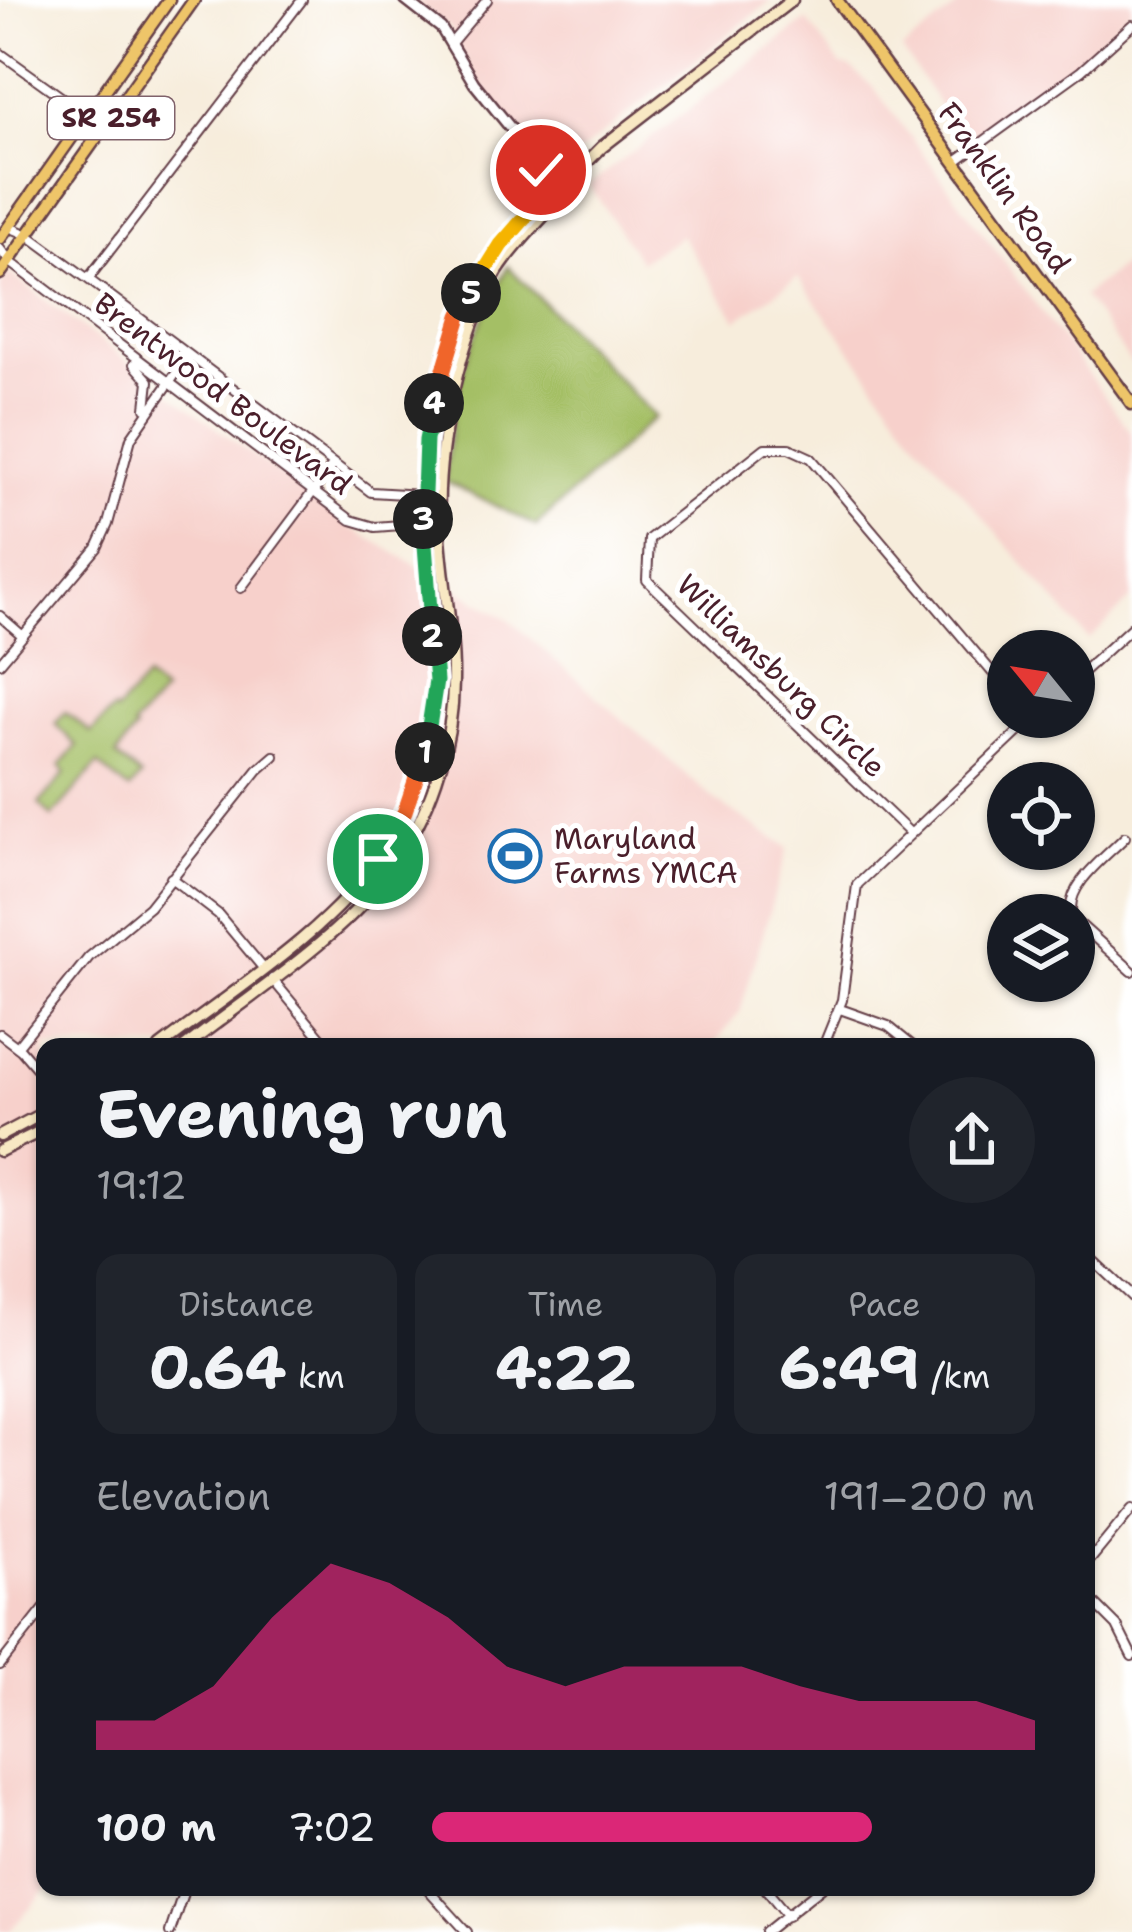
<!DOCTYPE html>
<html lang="en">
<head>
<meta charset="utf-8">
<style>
	body { margin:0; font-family:"Shantell Sans",sans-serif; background:#20242c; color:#f1f3f6; height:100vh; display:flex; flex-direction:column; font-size:45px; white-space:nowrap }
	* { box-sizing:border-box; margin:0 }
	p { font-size:39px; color:#9ea1a6 }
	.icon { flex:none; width:66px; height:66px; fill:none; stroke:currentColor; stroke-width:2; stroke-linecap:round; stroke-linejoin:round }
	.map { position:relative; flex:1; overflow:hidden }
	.side { position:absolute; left:36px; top:1038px; width:1059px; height:858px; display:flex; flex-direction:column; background:#171b24; border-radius:24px; box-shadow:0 3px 9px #0004 }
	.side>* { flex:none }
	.needle { width:78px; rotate:300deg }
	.controls { position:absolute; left:987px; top:630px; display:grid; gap:24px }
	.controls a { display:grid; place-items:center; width:108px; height:108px; border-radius:50%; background:#171b24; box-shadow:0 3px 9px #0004; font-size:60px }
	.pin { position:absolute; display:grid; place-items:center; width:102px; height:102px; color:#fff; margin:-51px; border:6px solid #fff; border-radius:50%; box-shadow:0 3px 12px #0007 }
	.km { position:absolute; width:60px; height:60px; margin:-30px; border-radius:50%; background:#222; color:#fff; font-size:33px; line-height:60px; text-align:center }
	.round { display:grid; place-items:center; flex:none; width:126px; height:126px; border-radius:63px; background:#20242c }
	.headline { display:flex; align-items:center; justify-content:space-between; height:204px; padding:0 60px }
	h1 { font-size:66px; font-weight:700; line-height:90px }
	.metrics { display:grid; grid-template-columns:repeat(3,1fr); gap:18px; height:204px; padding:12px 60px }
	.metrics div { display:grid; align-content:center; border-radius:24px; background:#20242c; text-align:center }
	.metrics b { font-size:60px; font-weight:700 }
	.metrics small { font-size:33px; font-weight:400 }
	.metrics p { font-size:33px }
	.chart { height:336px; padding:24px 60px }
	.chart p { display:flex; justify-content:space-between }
	.chart svg { width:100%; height:216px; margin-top:12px; fill:#db2777; opacity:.7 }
	ul { padding:0 60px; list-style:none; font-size:39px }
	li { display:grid; grid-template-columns:192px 144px 1fr; align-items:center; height:90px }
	li i { height:30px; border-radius:15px; background:#db2777 }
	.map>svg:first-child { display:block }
	.built { fill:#f7d0cb }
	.green { fill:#a4bf65; stroke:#776f48; stroke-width:3 }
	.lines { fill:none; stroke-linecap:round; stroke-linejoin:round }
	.minor-casing { stroke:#643e46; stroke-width:12 }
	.tertiary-casing { stroke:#643e46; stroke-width:14 }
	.secondary-casing { stroke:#643e46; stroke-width:15 }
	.primary-casing { stroke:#643e46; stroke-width:15 }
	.minor { stroke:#fff; stroke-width:8 }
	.tertiary { stroke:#fff; stroke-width:9 }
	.secondary { stroke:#f8e8c3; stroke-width:10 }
	.primary { stroke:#eec569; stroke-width:10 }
	.split-1-casing { stroke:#fff; stroke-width:24 }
	.split-2-casing { stroke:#fff; stroke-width:24 }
	.split-3-casing { stroke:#fff; stroke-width:24 }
	.split-4-casing { stroke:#fff; stroke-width:24 }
	.split-5-casing { stroke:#fff; stroke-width:24 }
	.split-6-casing { stroke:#fff; stroke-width:24 }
	.split-7-casing { stroke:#fff; stroke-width:24 }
	.split-1 { stroke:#f0652b; stroke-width:15 }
	.split-2 { stroke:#22a559; stroke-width:15 }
	.split-3 { stroke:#22a559; stroke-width:15 }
	.split-4 { stroke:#22a559; stroke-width:15 }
	.split-5 { stroke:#f0652b; stroke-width:15 }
	.split-6 { stroke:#f5b400; stroke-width:15 }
	.split-7 { stroke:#f5b400; stroke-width:15 }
	.labels { text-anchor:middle; stroke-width:10; stroke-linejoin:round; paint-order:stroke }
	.shield { fill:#fff; stroke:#80626b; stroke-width:3 }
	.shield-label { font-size:27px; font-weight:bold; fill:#4a1f2b }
	.street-label { font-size:30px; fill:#4a1f2b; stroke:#fff }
	.poi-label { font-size:30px; fill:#4a1f2b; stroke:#fff; text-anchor:start }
</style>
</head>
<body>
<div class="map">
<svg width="1132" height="1932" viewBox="0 0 1132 1932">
	<rect width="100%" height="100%" fill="#fff"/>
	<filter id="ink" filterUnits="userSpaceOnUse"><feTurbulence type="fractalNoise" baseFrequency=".00833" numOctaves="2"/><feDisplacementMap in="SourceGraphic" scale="24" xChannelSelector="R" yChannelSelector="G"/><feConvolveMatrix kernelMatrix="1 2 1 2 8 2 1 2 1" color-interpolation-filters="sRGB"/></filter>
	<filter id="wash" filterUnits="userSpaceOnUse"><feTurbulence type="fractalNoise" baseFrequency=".004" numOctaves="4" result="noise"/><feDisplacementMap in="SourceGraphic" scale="48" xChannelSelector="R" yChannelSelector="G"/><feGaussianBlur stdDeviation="2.7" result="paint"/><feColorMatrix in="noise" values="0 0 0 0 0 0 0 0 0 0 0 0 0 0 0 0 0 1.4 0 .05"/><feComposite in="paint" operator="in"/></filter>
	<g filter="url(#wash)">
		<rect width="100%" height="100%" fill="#f7eddc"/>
		<!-- built -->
		<path class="built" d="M413,0H772L561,167L553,169L545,167L479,84L450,28Z
			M953,0H1132V9L1063,73L964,141L902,50L957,7Z
			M807,20L841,66L850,67L875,89L1132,433V598L1089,640L915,438L798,277L737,320L681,235L640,261L589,185Z
			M1132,258V365L1083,296Z
			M8,272L344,523L508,619L715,800L788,848L740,1012L712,1047H45L48,1887L9,1932H0V284Z"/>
		<!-- green -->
		<path class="green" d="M508,266L655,417L536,526L445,481C452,389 466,347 508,266Z
			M146,679L163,693L133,727L135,730L116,756L141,777L129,790L98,764L52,817L39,804L66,773L60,766L77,746L55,724L65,712L91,733L113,710L116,712Z"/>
	</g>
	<g filter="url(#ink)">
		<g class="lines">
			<!-- minor casing -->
			<g class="minor-casing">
				<path id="minor" d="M452,42L487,0
					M0,53L103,127
					M955,162L1081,71L1132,25
					M9,227L28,235L88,279L371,492L438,496
					M0,249L9,261L351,520L375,527L439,522
					M88,279L302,0
					M134,364L149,381L146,408
					M241,588L333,465
					M0,616L23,636
					M0,663L97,548L108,524L131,438L188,356
					M1074,680L1132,627
					M910,833L647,580L649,539L765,448H789L811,458L1008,691
					M171,878L218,914L263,968
					M1072,915C1064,886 1107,856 1125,837
					M1074,919L1132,971
					M272,979L329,1047
					M840,1009L888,1026L914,1047
					M0,1034L21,1050L45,1078
					M17,1047L89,957L149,907L258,770L274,756
					M823,1047L842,1000L857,885L1034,717
					M1086,1254L1132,1297
					M1086,1565L1132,1509
					M1086,1595L1117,1626L1132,1656
					M0,1665L45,1608
					M426,1887L467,1932
					M764,1887L788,1916
					M170,1932L185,1887
					M766,1932L822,1887"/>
			</g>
			<!-- tertiary casing -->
			<g class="tertiary-casing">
				<path id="tertiary" d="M405,0L441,28L474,83L560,189"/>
			</g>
			<!-- secondary casing -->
			<g class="secondary-casing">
				<path id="secondary" d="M160,1047C228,995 333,928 379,857C413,804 436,740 436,677C435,616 421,556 423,495C424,416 444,329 489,262C503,239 523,220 541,199L551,198L602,147L792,0
					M185,1047C248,997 347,934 391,869C429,815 453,748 453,681C454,627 440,572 439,518C436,446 460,334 497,272C511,249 532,229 550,209L551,198
					M0,1136L45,1112
					M0,1151L45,1129"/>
			</g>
			<!-- primary casing -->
			<g class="primary-casing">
				<path id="primary" d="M837,0L1132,404
					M0,239L169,0
					M0,274L194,0"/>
			</g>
			<!-- minor -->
			<use href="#minor" class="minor"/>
			<!-- tertiary -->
			<use href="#tertiary" class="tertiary"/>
			<!-- secondary -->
			<use href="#secondary" class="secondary"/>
			<!-- primary -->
			<use href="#primary" class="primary"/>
		</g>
	</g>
	<g class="lines" filter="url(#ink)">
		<!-- split-1 casing -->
		<g class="split-1-casing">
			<path id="split-1" d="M378,859L405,811L425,752"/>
		</g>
		<!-- split-2 casing -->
		<g class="split-2-casing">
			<path id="split-2" d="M425,752L436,681L432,636"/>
		</g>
		<!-- split-3 casing -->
		<g class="split-3-casing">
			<path id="split-3" d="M423,519L432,636"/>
		</g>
		<!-- split-4 casing -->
		<g class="split-4-casing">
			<path id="split-4" d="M423,519L426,440L434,403"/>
		</g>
		<!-- split-5 casing -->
		<g class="split-5-casing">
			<path id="split-5" d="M434,403L460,316L471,293"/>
		</g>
		<!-- split-6 casing -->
		<g class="split-6-casing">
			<path id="split-6" d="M471,293L501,245L541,199"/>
		</g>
		<!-- split-7 casing -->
		<g class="split-7-casing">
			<path id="split-7" d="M541,199L551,198L560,189L541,170"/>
		</g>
		<!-- split-1 -->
		<use href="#split-1" class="split-1"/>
		<!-- split-2 -->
		<use href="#split-2" class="split-2"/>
		<!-- split-3 -->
		<use href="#split-3" class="split-3"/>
		<!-- split-4 -->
		<use href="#split-4" class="split-4"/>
		<!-- split-5 -->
		<use href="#split-5" class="split-5"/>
		<!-- split-6 -->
		<use href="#split-6" class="split-6"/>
		<!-- split-7 -->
		<use href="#split-7" class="split-7"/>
	</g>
	<!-- icons -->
	<defs>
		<g id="stadium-ring" transform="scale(2.7)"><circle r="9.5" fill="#fff" stroke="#1f6fb2" stroke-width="1.5"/><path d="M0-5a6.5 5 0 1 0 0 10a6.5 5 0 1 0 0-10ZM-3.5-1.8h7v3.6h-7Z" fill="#1f6fb2"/></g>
	</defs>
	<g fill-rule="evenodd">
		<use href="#stadium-ring" x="515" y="856"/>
	</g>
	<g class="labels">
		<!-- shield labels -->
		<rect class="shield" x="48" y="97" width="126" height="42" rx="9"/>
		<g class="shield-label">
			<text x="111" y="127">SR 254</text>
		</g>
		<!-- street labels -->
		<g class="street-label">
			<text transform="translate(1004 188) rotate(54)" y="10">Franklin Road</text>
			<text transform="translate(223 394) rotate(37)" y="10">Brentwood Boulevard</text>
			<text transform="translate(781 676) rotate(44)" y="10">Williamsburg Circle</text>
		</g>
		<!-- poi labels -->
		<g class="poi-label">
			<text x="554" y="849">Maryland<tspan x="554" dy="34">Farms YMCA</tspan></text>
		</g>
	</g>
</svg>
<div class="controls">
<a><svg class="needle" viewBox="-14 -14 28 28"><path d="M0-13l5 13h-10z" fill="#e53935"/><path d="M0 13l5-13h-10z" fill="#9ea1a6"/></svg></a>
<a><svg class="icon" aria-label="locate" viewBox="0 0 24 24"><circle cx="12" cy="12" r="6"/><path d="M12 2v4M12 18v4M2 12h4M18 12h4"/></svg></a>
<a><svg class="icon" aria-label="layers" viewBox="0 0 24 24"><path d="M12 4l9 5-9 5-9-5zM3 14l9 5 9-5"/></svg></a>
</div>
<div class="pin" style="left:378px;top:859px;background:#1e9e55"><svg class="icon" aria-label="arrive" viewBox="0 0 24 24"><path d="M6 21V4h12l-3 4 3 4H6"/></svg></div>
<div class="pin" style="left:541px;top:170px;background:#d93025"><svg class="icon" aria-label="check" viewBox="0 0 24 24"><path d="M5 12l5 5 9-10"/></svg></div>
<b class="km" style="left:425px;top:752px">1</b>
<b class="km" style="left:432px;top:636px">2</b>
<b class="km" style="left:423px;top:519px">3</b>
<b class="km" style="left:434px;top:403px">4</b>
<b class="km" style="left:471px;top:293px">5</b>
<section class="side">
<div class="headline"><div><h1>Evening run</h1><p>19:12</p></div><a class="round"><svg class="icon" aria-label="share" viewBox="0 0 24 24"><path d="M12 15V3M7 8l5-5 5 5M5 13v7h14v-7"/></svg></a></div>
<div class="metrics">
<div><p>Distance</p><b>0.64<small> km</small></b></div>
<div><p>Time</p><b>4:22</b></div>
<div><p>Pace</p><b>6:49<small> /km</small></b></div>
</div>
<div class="chart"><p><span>Elevation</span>191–200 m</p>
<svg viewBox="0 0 160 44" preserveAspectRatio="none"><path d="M0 44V38L10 38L20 31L30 17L40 6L50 10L60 17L70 27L80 31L90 27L100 27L110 27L120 31L130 34L140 34L150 34L160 38V44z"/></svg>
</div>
<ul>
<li><b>100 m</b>7:02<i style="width:73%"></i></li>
</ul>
</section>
</div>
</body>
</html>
